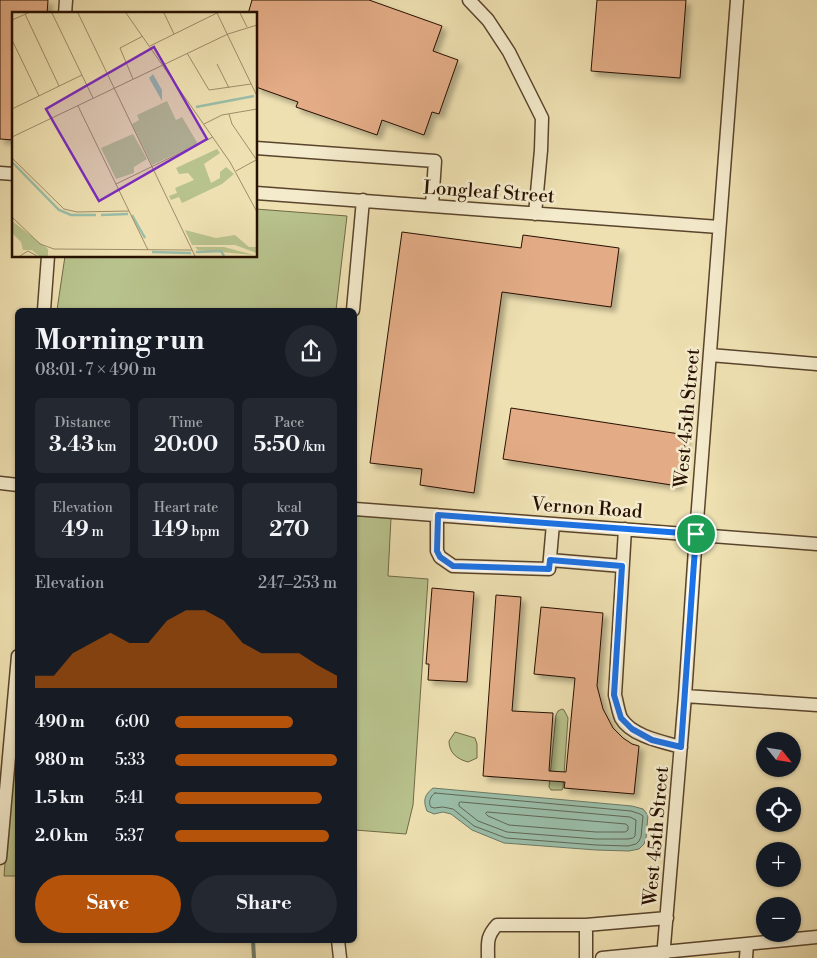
<!DOCTYPE html>
<html lang="en">
<head>
<meta charset="utf-8">
<style>
	body { margin:0; font-family:"Libre Bodoni",serif; background:#242831; color:#f1f3f6; height:100vh; display:flex; flex-direction:column; font-size:19px; white-space:nowrap }
	* { box-sizing:border-box; margin:0 }
	p { font-size:16px; color:#9ea1a6 }
	.icon { flex:none; width:28px; height:28px; fill:none; stroke:currentColor; stroke-width:2; stroke-linecap:round; stroke-linejoin:round }
	.map { position:relative; flex:1; overflow:hidden }
	.side { position:absolute; left:15px; top:308px; width:342px; height:635px; display:flex; flex-direction:column; background:#171b24; border-radius:8px; box-shadow:0 1px 4px #0004 }
	.side>* { flex:none }
	.needle { width:32px; rotate:120deg }
	.buttons { position:absolute; left:756px; top:732px; display:grid; gap:10px }
	.buttons a { display:grid; place-items:center; width:45px; height:45px; border-radius:50%; background:#171b24; box-shadow:0 1px 4px #0004; font-size:25px }
	.pin { position:absolute; display:grid; place-items:center; width:42px; height:42px; color:#fff; margin:-21px; border:2px solid #fff; border-radius:50%; box-shadow:0 1px 5px #0007 }
	.round { display:grid; place-items:center; flex:none; width:52px; height:52px; border-radius:26px; background:#242831 }
	.headline { display:flex; align-items:center; justify-content:space-between; height:85px; padding:0 20px }
	h1 { font-size:28px; font-weight:700; line-height:38px }
	.metrics { display:grid; grid-template-columns:repeat(3,1fr); gap:8px; height:85px; padding:5px 20px }
	.metrics div { display:grid; align-content:center; border-radius:8px; background:#242831; text-align:center }
	.metrics b { font-size:21px; font-weight:700 }
	.metrics small { font-size:14px; font-weight:400 }
	.metrics p { font-size:14px }
	.chart { height:140px; padding:10px 20px }
	.chart p { display:flex; justify-content:space-between }
	.chart svg { width:100%; height:90px; margin-top:5px; fill:#b45309; opacity:.7 }
	.button { display:flex; gap:10px; margin-top:auto; padding:10px 20px }
	.button a { flex:1; height:58px; border-radius:30px; background:#b45309; color:#fff; font-size:20px; font-weight:700; line-height:58px; text-align:center }
	.button a+a { background:#242831; color:#f1f3f6 }
	ul { padding:0 20px; list-style:none; font-size:16px }
	li { display:grid; grid-template-columns:80px 60px 1fr; align-items:center; height:38px }
	li i { height:12px; border-radius:6px; background:#b45309 }
	.map>svg:first-child { display:block }
	.green { fill:#b8c28c; stroke:#706946 }
	.water { fill:#9abda8; stroke:#6c7865 }
	.lines { fill:none; stroke-linecap:round; stroke-linejoin:round }
	.shore { stroke:#606654; stroke-width:1 }
	.stream { stroke:#6c7865; stroke-width:4 }
	.building { fill:#e3ac86; stroke:#271000; filter:url(#shadow) }
	.minor-casing { stroke:#59442c; stroke-width:15 }
	.minor { stroke:#f4ebcc; stroke-width:12 }
	.route-casing { stroke:#fff; stroke-width:10 }
	.route { stroke:#1a73e8; stroke-width:6 }
	.labels { text-anchor:middle; stroke-width:5; stroke-linejoin:round; paint-order:stroke }
	.street-label { font-size:19px; fill:#271000; stroke:#f4ebcc }
	.inset-river { fill:none; stroke:#9abda8; stroke-width:2.5 }
	.inset-road { fill:none; stroke:#9e8d6a; stroke-width:1 }
	.view { fill:#7b2cbf; fill-opacity:0.15; stroke:#7b2cbf; stroke-width:2.5 }
	.inset-edge { fill:none; stroke:#271000; stroke-width:2.5 }
</style>
</head>
<body>
<div class="map">
<svg width="817" height="958" viewBox="0 0 817 958">
	<defs>
		<filter id="shadow"><feDropShadow dx="4.5" dy="4.5" stdDeviation="2.5" flood-color="#0004"/></filter>
	</defs>
	<rect width="100%" height="100%" fill="#eee0b1"/>
	<filter id="stains"><feTurbulence type="fractalNoise" baseFrequency=".004" numOctaves="4"/><feColorMatrix values="0 0 0 0 .2 0 0 0 0 .09 0 0 0 0 .02 0 0 0 .5 -.17"/></filter>
	<radialGradient id="worn" r=".72"><stop offset=".6" stop-color="#630" stop-opacity="0"/><stop offset="1" stop-color="#630" stop-opacity=".3"/></radialGradient>
	<!-- green -->
	<path class="green" d="M256,209L347,216L336,310H57L65,256H256Z
		M355,515L391,518L388,576L428,579L413,805L406,834L355,830Z
		M562,709L564,710L568,718L563,788L562,790H551L549,787L556,715L558,711Z
		M17,714V876H4Z
		M455,732L475,738L477,744V758L468,762C457,759 449,753 449,741Z"/>
	<!-- water -->
	<path class="water" d="M433,788L632,806L643,809L648,815L646,838L644,844L639,849L629,851L596,850L504,843L472,830L451,814L443,812L434,814L427,811C423,801 424,795 433,788Z"/>
	<g class="lines">
		<!-- shore -->
		<path class="shore" d="M435,793L631,811L640,814L643,816L641,837L639,841L636,844L628,846L596,845L506,838L474,826L453,809L443,807L434,808L431,807C428,803 430,796 435,793Z
			M461,802L630,817L636,820L635,836L633,838L628,839H596L507,832L478,821L459,806V803Z
			M487,812L626,824L628,826V830L625,832H596L509,825L488,816L486,814Z"/>
		<!-- stream -->
		<path class="stream" d="M253,940L254,958"/>
	</g>
	<!-- building -->
	<path class="building" d="M0,0H48L47,14H14V140L0,139Z
		M252,0H369L442,26L433,51L458,60L439,114L432,112L424,135L382,120L377,135L296,107L298,102L256,87V14H248Z
		M597,0H686L680,78L591,71Z
		M402,232L521,248L523,235L619,248L611,307L502,292L474,493L420,485L422,469L370,463Z
		M511,408L686,435L678,486L503,459Z
		M432,588L474,592L467,682L428,680L429,664H426Z
		M496,595L521,597L512,711L553,713L549,771L566,772L575,678L534,674L541,607L603,613L597,686L603,709L613,728L623,738L632,744L639,746L634,794L564,788L565,782L483,776Z"/>
	<g class="lines">
		<!-- minor casing -->
		<g class="minor-casing">
			<path id="minor" d="M469,0L488,20L509,52L542,118L541,150L535,214
				M65,14L66,0
				M256,148L435,161L432,205
				M0,173L14,174
				M256,193L719,227
				M44,310L48,256
				M353,310L363,200
				M710,355L817,364
				M0,483L18,485
				M355,509L817,544
				M437,515V551L440,557L453,566L549,569L553,524
				M625,529L615,695C617,702 618,711 621,718C631,736 663,742 681,747
				M550,560L622,566
				M685,696L817,705
				M0,858L18,656
				M586,925V958
				M338,940L340,958
				M488,958C488,943 486,937 497,925H586L667,918
				M602,958L817,937
				M663,958L685,696L696,534L737,0
				M746,958L747,944"/>
		</g>
		<!-- minor -->
		<use href="#minor" class="minor"/>
	</g>
	<g class="lines">
		<!-- route casing -->
		<g class="route-casing">
			<path id="route" d="M438,515L696,534L681,747L652,740L632,729L621,718L614,695L622,566L550,560L549,569L453,566L440,557L437,551Z"/>
		</g>
		<!-- route -->
		<use href="#route" class="route"/>
	</g>
	<g class="labels">
		<!-- street labels -->
		<g class="street-label">
			<text transform="translate(489 191) rotate(4)" y="7">Longleaf Street</text>
			<text transform="translate(686 418) rotate(-85)" y="7">West 45th Street</text>
			<text transform="translate(587 507) rotate(4)" y="7">Vernon Road</text>
			<text transform="translate(655 836) rotate(-85)" y="7">West 45th Street</text>
		</g>
	</g>
	<!-- overview -->
	<g transform="translate(12 12)">
		<rect width="245" height="245" fill="#eee0b1"/>
		<path d="M155,89L164,108L170,105L186,132L140,153L120,112L127,108L125,103ZM121,122L135,147L122,155V161L104,167L89,136ZM205,137L208,141L192,152L199,171L208,166V160L214,155L222,162L210,172L170,191L167,185L159,188L157,184L165,181L163,176L182,168L176,161L167,162L164,156ZM0,209L36,237V244H27L20,238H11L9,230L0,221ZM173,218L204,226L223,223L237,235H245V241L223,233H180ZM183,235H212L242,243L186,238Z" fill="#b8c28c"/>
		<path d="M141,62L150,78V89L137,66Z" fill="#9abda8"/>
		<path class="inset-river" d="M184,95L242,84M0,150L47,198L59,203H84M89,203L116,202M120,203L133,226M140,240L179,241M184,240L209,239L212,244"/>
		<path class="inset-road" d="M40,1L81,86M66,1L183,244M114,1L218,150L245,200M152,1L162,22M205,1L245,84M228,1L235,15M13,2L47,74M0,8L16,1M0,28L27,84M138,34L205,1M175,41L197,78L239,72M205,52L217,76M121,67L108,36L131,24M66,94L136,238M0,97L70,63M217,102L220,112L244,147M192,112L210,103L245,97M0,125L216,22L245,13M0,146L52,197L65,200L117,199M224,159L244,148M104,172L201,125M0,205L28,232L42,237L180,238M8,244L16,239L25,244"/>
		<path class="view" d="M142,35L195,127L87,189L34,97Z"/>
		<rect width="245" height="245" class="inset-edge"/>
	</g>
	<rect width="100%" height="100%" filter="url(#stains)"/>
	<rect width="100%" height="100%" fill="url(#worn)"/>
</svg>
<div class="buttons">
<a><svg class="needle" viewBox="-14 -14 28 28"><path d="M0-13l5 13h-10z" fill="#e53935"/><path d="M0 13l5-13h-10z" fill="#9ea1a6"/></svg></a>
<a><svg class="icon" aria-label="locate" viewBox="0 0 24 24"><circle cx="12" cy="12" r="6"/><path d="M12 2v4M12 18v4M2 12h4M18 12h4"/></svg></a>
<a>+</a>
<a>−</a>
</div>
<div class="pin" style="left:696px;top:534px;background:#1e9e55"><svg class="icon" aria-label="arrive" viewBox="0 0 24 24"><path d="M6 21V4h12l-3 4 3 4H6"/></svg></div>
<section class="side">
<div class="headline"><div><h1>Morning run</h1><p>08:01 · 7 × 490 m</p></div><a class="round"><svg class="icon" aria-label="share" viewBox="0 0 24 24"><path d="M12 15V3M7 8l5-5 5 5M5 13v7h14v-7"/></svg></a></div>
<div class="metrics">
<div><p>Distance</p><b>3.43<small> km</small></b></div>
<div><p>Time</p><b>20:00</b></div>
<div><p>Pace</p><b>5:50<small> /km</small></b></div>
</div>
<div class="metrics">
<div><p>Elevation</p><b>49<small> m</small></b></div>
<div><p>Heart rate</p><b>149<small> bpm</small></b></div>
<div><p>kcal</p><b>270</b></div>
</div>
<div class="chart"><p><span>Elevation</span>247–253 m</p>
<svg viewBox="0 0 160 44" preserveAspectRatio="none"><path d="M0 44V38L10 38L20 27L30 22L40 17L50 22L60 22L70 11L80 6L90 6L100 11L110 22L120 27L130 27L140 27L150 33L160 38V44z"/></svg>
</div>
<ul>
<li><b>490 m</b>6:00<i style="width:73%"></i></li>
<li><b>980 m</b>5:33<i style="width:100%"></i></li>
<li><b>1.5 km</b>5:41<i style="width:91%"></i></li>
<li><b>2.0 km</b>5:37<i style="width:95%"></i></li>
</ul>
<div class="button"><a>Save</a><a>Share</a></div>
</section>
</div>
</body>
</html>
